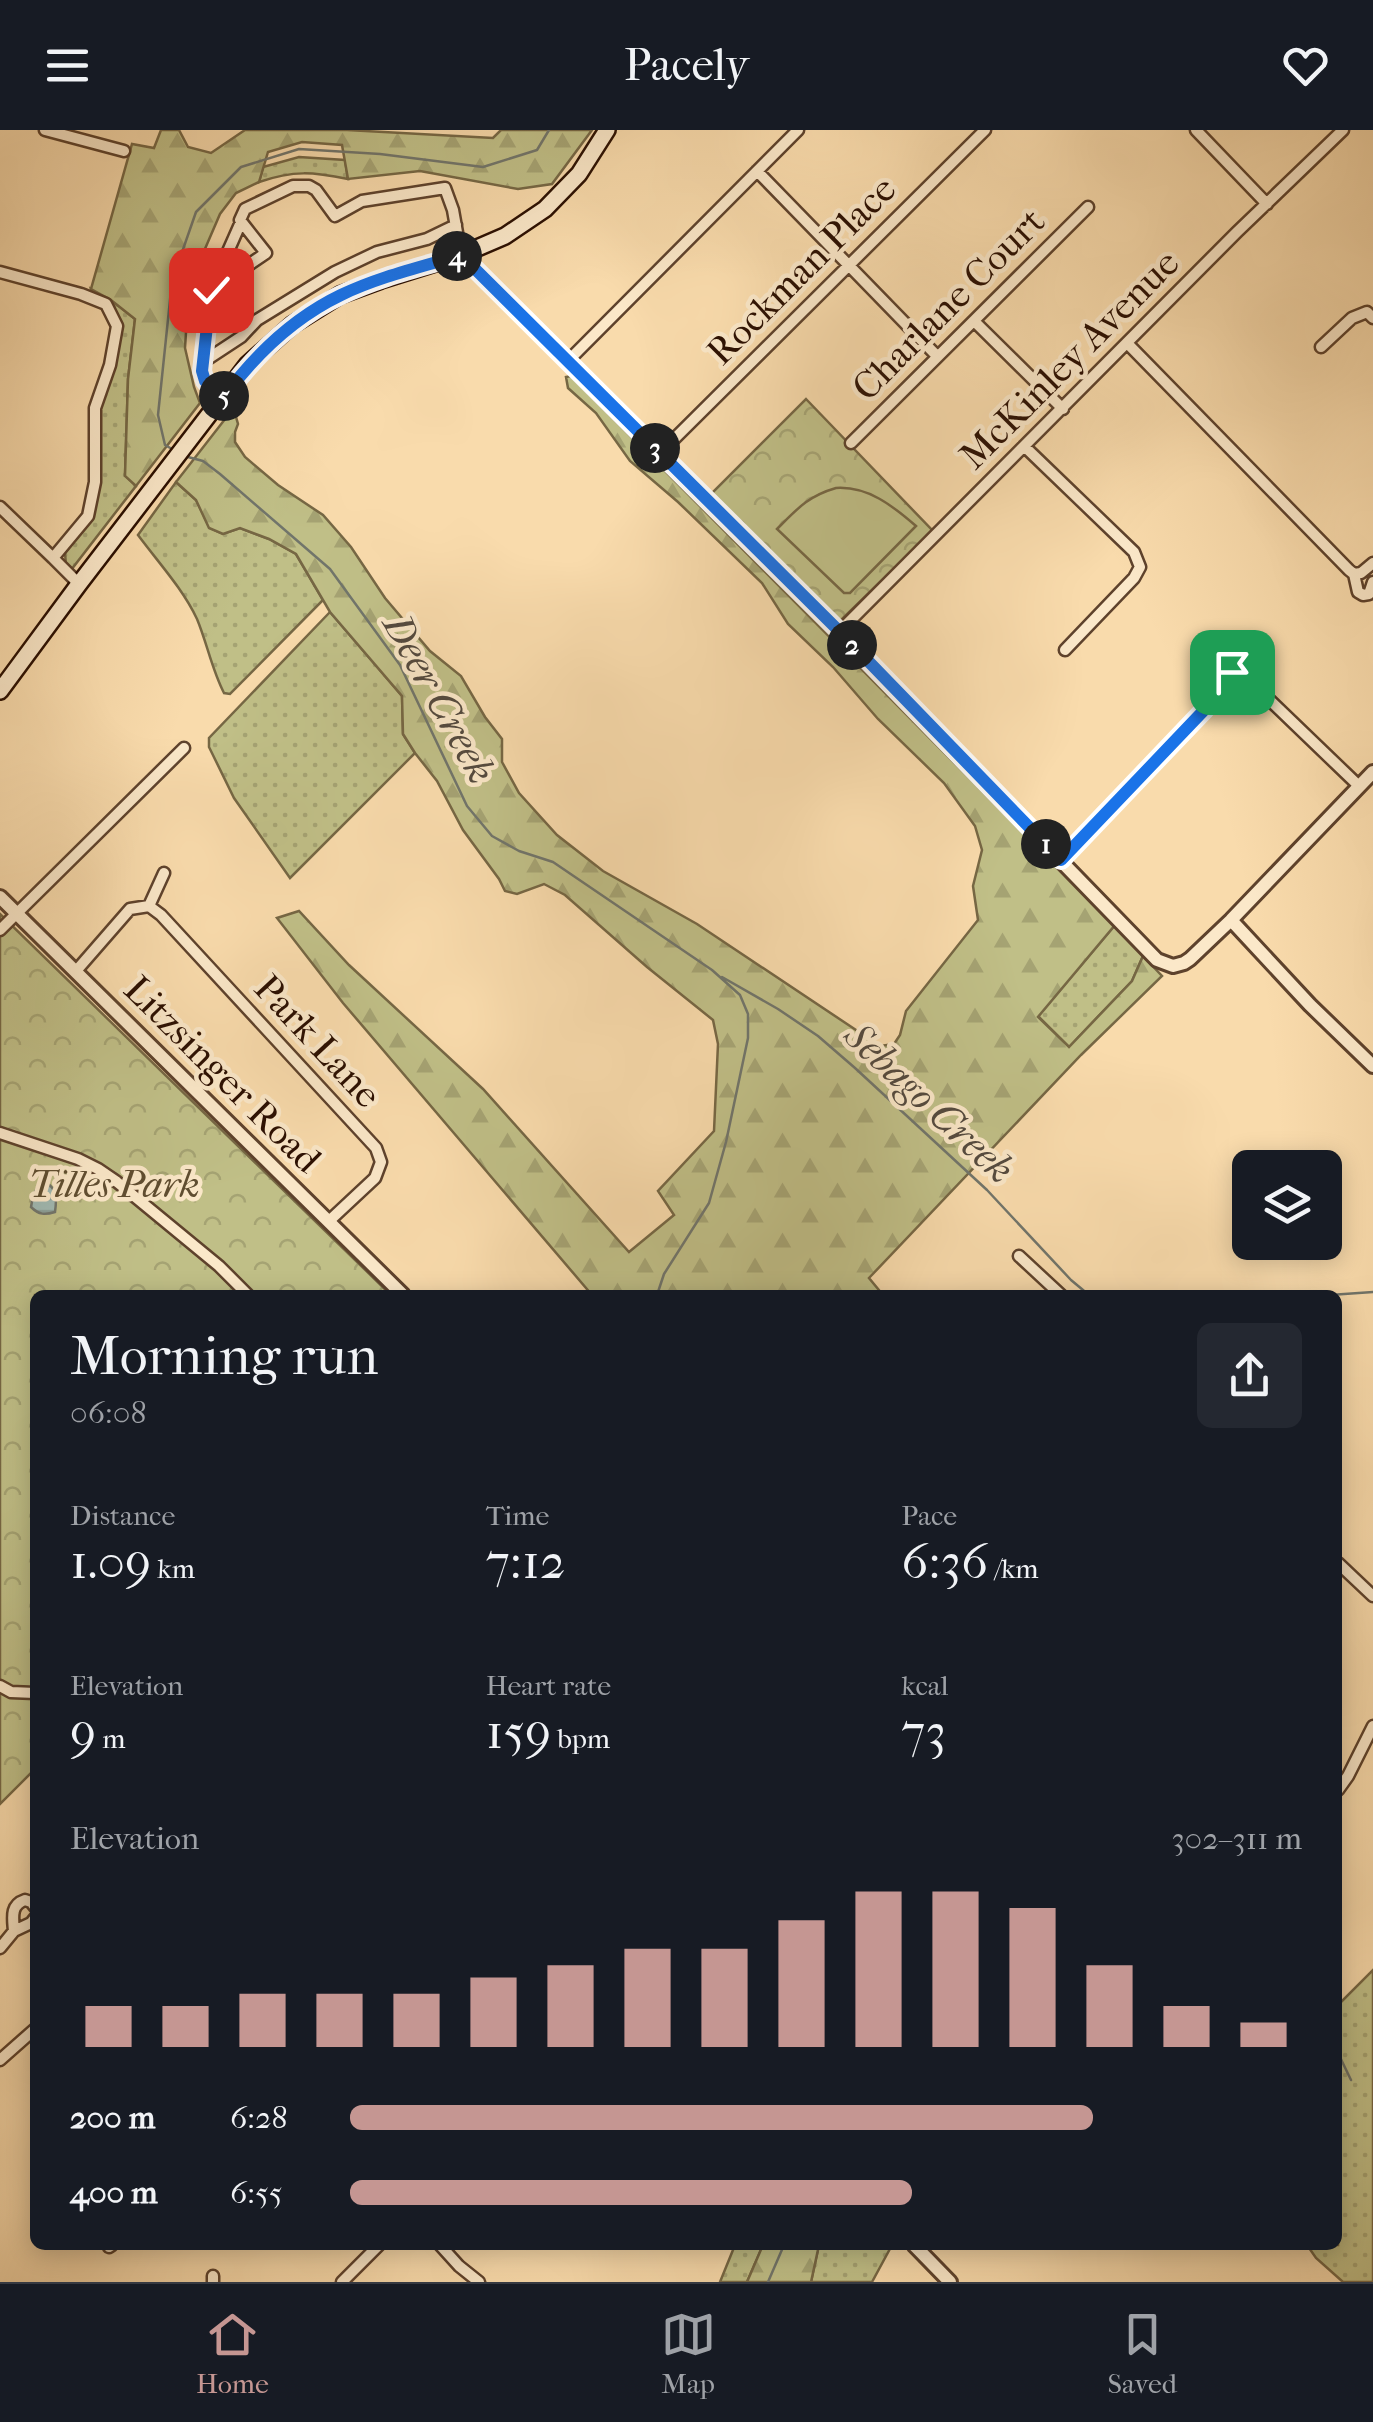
<!DOCTYPE html>
<html lang="en">
<head>
<meta charset="utf-8">
<style>
	body { margin:0; font-family:"IM FELL French Canon",serif; background:#242831; color:#f1f3f6; height:100vh; display:flex; flex-direction:column; font-size:38px; white-space:nowrap }
	* { box-sizing:border-box; margin:0 }
	p { font-size:32px; color:#9ea1a6 }
	.icon { flex:none; width:55px; height:55px; fill:none; stroke:currentColor; stroke-width:2; stroke-linecap:round; stroke-linejoin:round }
	.map { position:relative; flex:1; overflow:hidden }
	.sheet { position:absolute; left:30px; top:1160px; width:1312px; height:960px; display:flex; flex-direction:column; background:#171b24; border-radius:15px; box-shadow:0 5px 25px #0003 }
	.sheet>* { flex:none }
	.tools { position:absolute; left:1232px; top:1020px; display:grid; gap:20px }
	.tools a { display:grid; place-items:center; width:110px; height:110px; border-radius:15px; background:#171b24; box-shadow:0 5px 25px #0003; font-size:50px }
	.pin { position:absolute; display:grid; place-items:center; width:85px; height:85px; color:#fff; margin:-42px; border-radius:20px; box-shadow:0 5px 15px #0006 }
	.km { position:absolute; width:50px; height:50px; margin:-25px; border-radius:50%; background:#222; color:#fff; font-size:28px; line-height:50px; text-align:center }
	.round { display:grid; place-items:center; flex:none; width:105px; height:105px; border-radius:15px; background:#242831 }
	.overview { display:flex; align-items:center; justify-content:space-between; height:170px; padding:0 40px }
	h1 { font-size:55px; font-weight:600; line-height:75px }
	.metrics { display:grid; grid-template-columns:repeat(3,1fr); gap:15px; height:170px; padding:10px 40px }
	.metrics div { display:grid; align-content:center }
	.metrics b { font-size:50px; font-weight:600 }
	.metrics small { font-size:28px; font-weight:400 }
	.metrics p { font-size:28px }
	.chart { height:280px; padding:20px 40px }
	.chart p { display:flex; justify-content:space-between }
	.chart svg { width:100%; height:180px; margin-top:10px; stroke:#c59692; stroke-width:6 }
	ul { padding:0 40px; list-style:none; font-size:32px }
	li { display:grid; grid-template-columns:160px 120px 1fr; align-items:center; height:75px }
	li i { height:25px; border-radius:12px; background:#c59692 }
	header { display:flex; justify-content:space-between; align-items:center; height:130px; padding:0 40px; background:#171b24; font-size:45px; font-weight:600 }
	.dock { display:flex; justify-content:space-around; align-items:center; height:140px; border-top:2px solid #363941; background:#171b24; font-size:28px; color:#9ea1a6 }
	.dock a { display:grid; justify-items:center; gap:5px }
	.dock .selected { color:#c59692 }
	.map>svg:first-child { display:block }
	.grass { fill:url(#grass-dots); stroke:#766744; stroke-width:2.5 }
	.forest { fill:url(#forest-firs); stroke:#766744; stroke-width:2.5 }
	.park { fill:url(#park-crowns); stroke:#766744; stroke-width:2.5 }
	.pitch { fill:#c0bf87; stroke:#766744; stroke-width:2.5 }
	.water { fill:url(#water-rules); stroke:#71756b; stroke-width:2.5 }
	.lines { fill:none; stroke-linecap:round; stroke-linejoin:round }
	.stream { stroke:#71756b; stroke-width:2.5 }
	.minor-casing { stroke:#5e422c; stroke-width:15 }
	.tertiary-casing { stroke:#5e422c; stroke-width:18 }
	.secondary-casing { stroke:#2b0f01; stroke-width:20 }
	.minor { stroke:#fbe8c9; stroke-width:10 }
	.tertiary { stroke:#fbe8c9; stroke-width:12 }
	.secondary { stroke:#fbe8c9; stroke-width:15 }
	.route-casing { stroke:#fff; stroke-width:20 }
	.route { stroke:#1a73e8; stroke-width:12 }
	.labels { text-anchor:middle; stroke-width:9; stroke-linejoin:round; paint-order:stroke }
	.street-label { font-size:38px; fill:#2b0f01; stroke:#fbe8c9 }
	.park-label { font-size:38px; font-style:italic; fill:#5f4d30; stroke:#fbe8c9 }
	.water-label { font-size:40px; font-style:italic; fill:#544a3f; stroke:#fbe8c9 }
</style>
</head>
<body>
<header><svg class="icon" aria-label="menu" viewBox="0 0 24 24"><path d="M4 6h16M4 12h16M4 18h16"/></svg>Pacely<svg class="icon" aria-label="heart" viewBox="0 0 24 24"><path d="M12 20l-8-8c-3-5 5-10 8-4 3-6 11-1 8 4z"/></svg></header>
<div class="map">
<svg width="1373" height="2152" viewBox="0 0 1373 2152">
	<defs>
		<pattern id="grass-dots" width="8" height="8" patternUnits="userSpaceOnUse" patternTransform="scale(2.5)"><rect width="8" height="8" fill="#c0bf87"/><path d="M2 2h.1M6 6h.1" fill="none" stroke="#a5a373" stroke-width="1.8" stroke-linecap="round"/></pattern>
		<pattern id="forest-firs" width="22" height="20" patternUnits="userSpaceOnUse" patternTransform="scale(2.5)"><rect width="22" height="20" fill="#c0bf87"/><path d="M5 1l3.5 6h-7zM16 11l3.5 6h-7z" fill="#a5a373"/></pattern>
		<pattern id="park-crowns" width="20" height="18" patternUnits="userSpaceOnUse" patternTransform="scale(2.5)"><rect width="20" height="18" fill="#c0bf87"/><path d="M2 6a3 3 0 1 1 6 0M12 15a3 3 0 1 1 6 0" fill="none" stroke="#a5a373"/></pattern>
		<pattern id="water-rules" width="6" height="5" patternUnits="userSpaceOnUse" patternTransform="scale(2.5)"><rect width="6" height="5" fill="#a0b9b2"/><path d="M0 2.5h6" fill="none" stroke="#8a9e97"/></pattern>
	</defs>
	<rect width="100%" height="100%" fill="#f9dbac"/>
	<filter id="stains"><feTurbulence type="fractalNoise" baseFrequency=".002" numOctaves="4"/><feColorMatrix values="0 0 0 0 .2 0 0 0 0 .09 0 0 0 0 .02 0 0 0 .5 -.17"/></filter>
	<radialGradient id="worn" r=".72"><stop offset=".6" stop-color="#630" stop-opacity="0"/><stop offset="1" stop-color="#630" stop-opacity=".3"/></radialGradient>
	<!-- grass -->
	<path class="grass" d="M299,27L345,30L348,49C313,42 294,40 259,52L263,37Z
		M91,159L111,170L135,189L128,249L125,345L136,356L71,440L66,435L65,423L89,389L98,284L119,201L103,169L92,162Z
		M176,352L196,370L210,398L223,404L240,398L269,409L296,424L323,470L230,564L224,563C212,540 207,513 197,489C183,459 158,432 138,405Z
		M330,482L402,566L403,604L415,623L290,748L234,668L209,617V608Z
		M1115,795L1143,826L1132,851L1069,917L1038,886Z
		M1373,1840V2152H1343L1316,2128L1307,2115H1338V1875Z
		M735,2115H763L747,2152H720Z
		M819,2115H892L872,2152H811Z"/>
	<!-- forest -->
	<path class="forest" d="M161,0H179L188,17L211,23L245,0H347L493,8L501,0H592L552,54L518,59L420,41L348,49L342,15L302,12L268,22L259,52L236,63L220,84L189,156L185,218L194,257L200,273L136,356L125,346L128,249L135,189L111,170L91,159L132,14L154,18Z
		M571,246L1115,795L1038,887L1069,917L1132,851L1143,826L1162,846L1081,925L869,1148L883,1165H592L343,873L277,788L299,781L349,835L483,959L629,1122L674,1085L658,1061L714,1001L718,914L713,890L647,837L565,765L544,754L517,764L505,761L499,749L463,700L437,651L415,623L403,604L402,566L330,482L296,424L269,409L240,398L223,404L209,398L196,370L176,352L229,284L236,287L238,294L235,302V312L245,327L278,355L323,385L351,417L385,468L430,521L461,546L485,587L502,609V632L519,663L557,705L603,741L697,794L880,916L894,914L900,905L906,881L978,790L973,756L982,720L975,696L944,653L878,589L833,537L788,494L762,453L678,372L630,331L596,283L568,258L566,247Z
		M763,2115H819L811,2152H747Z"/>
	<!-- park -->
	<path class="park" d="M806,269L933,401L841,490L833,491L708,367Z
		M0,784L391,1165H35V1639L0,1674Z"/>
	<!-- pitch -->
	<path class="pitch" d="M836,358C868,356 893,376 916,396L850,463H844L777,399C797,379 808,366 836,358Z"/>
	<!-- water -->
	<path class="water" d="M44,1051C57,1058 57,1068 55,1082C45,1085 39,1085 31,1077L33,1066L40,1052Z"/>
	<g class="lines">
		<!-- stream -->
		<path class="stream" d="M172,319L165,315L158,285L172,151L196,82L241,37L299,19L380,24L483,37L537,20L549,0
			M188,327L203,331L220,344L330,439L400,535L467,676L492,706L519,721L553,732L712,840L740,865L748,884V908L726,1012L709,1073L664,1144L657,1165
			M722,847L778,879L818,906L855,938L987,1060L1071,1150L1089,1165
			M1330,1165L1373,1162
			M1338,1923L1351,1950
			M768,2152L784,2115"/>
		<!-- minor casing -->
		<g class="minor-casing">
			<path id="minor" d="M45,0L124,21
				M1196,0L1267,74
				M757,41L937,226
				M0,142L81,164L106,174L117,196L110,235L95,278V352L88,386L53,428L79,454
				M211,160L241,92
				M974,191L1063,279
				M1127,213L1349,440L1354,444L1361,443L1373,433
				M1321,217L1352,188L1367,182L1373,188
				M203,232L241,207L257,190L335,142L377,122L427,109L456,95
				M567,232L798,0
				M223,268L205,251L202,241L209,162L266,123L240,90L245,79L293,56H309L316,60L335,86L362,71L445,58L453,80L461,125
				M851,313L1088,77
				M1024,316L1134,422L1140,437L1134,448L1065,520
				M660,323L985,0
				M0,377L53,428
				M1354,444L1358,462L1363,465L1369,464L1373,452
				M839,502L1237,102L1343,0
				M1230,553C1232,543 1233,537 1244,535L1251,538L1255,556
				M1061,729L1228,553L1239,552L1255,556L1359,656
				M149,776L164,743
				M0,800L184,618
				M76,841L130,779L149,776L161,785L376,1018L381,1032L375,1048L329,1091
				M0,1003L78,1029L98,1039L117,1052L219,1136L248,1165
				M1019,1126L1061,1165
				M1338,1433L1373,1466
				M0,1556L11,1562L35,1563
				M1338,1660L1348,1646L1373,1596
				M14,1801C13,1788 10,1775 25,1770L31,1772L35,1777
				M0,1818L14,1801L31,1793L35,1788
				M0,1930L35,1899
				M440,2115L459,2136L479,2152
				M109,2117L112,2115
				M213,2146V2152
				M342,2152L379,2115"/>
		</g>
		<!-- tertiary casing -->
		<g class="tertiary-casing">
			<path id="tertiary" d="M461,125L839,502L1157,830L1173,836L1184,833L1190,829L1231,790L1373,642
				M0,767L403,1165
				M1231,790L1310,875L1373,936
				M914,2115L950,2152"/>
		</g>
		<!-- secondary casing -->
		<g class="secondary-casing">
			<path id="secondary" d="M0,561L79,454L247,235L292,195L340,165L381,150L461,125L505,106L545,79L579,44L607,0"/>
		</g>
		<!-- minor -->
		<use href="#minor" class="minor"/>
		<!-- tertiary -->
		<use href="#tertiary" class="tertiary"/>
		<!-- secondary -->
		<use href="#secondary" class="secondary"/>
	</g>
	<g class="lines">
		<!-- route casing -->
		<g class="route-casing">
			<path id="route" d="M211,160L202,241L205,251L223,268C254,226 293,188 341,165C378,147 421,137 461,125L840,502L1061,730L1230,553L1232,542"/>
		</g>
		<!-- route -->
		<use href="#route" class="route"/>
	</g>
	<g class="labels">
		<!-- street labels -->
		<g class="street-label">
			<text transform="translate(801 140) rotate(-45)" y="13">Rockman Place</text>
			<text transform="translate(948 174) rotate(-45)" y="13">Charlane Court</text>
			<text transform="translate(1069 229) rotate(-45)" y="13">McKinley Avenue</text>
			<text transform="translate(318 911) rotate(47)" y="13">Park Lane</text>
			<text transform="translate(223 944) rotate(45)" y="13">Litzsinger Road</text>
		</g>
		<!-- park labels -->
		<g class="park-label">
			<text x="114" y="1067">Tilles Park</text>
		</g>
		<!-- water labels -->
		<g class="water-label">
			<text transform="translate(440 568) rotate(61)" y="14">Deer Creek</text>
			<text transform="translate(930 972) rotate(43)" y="14">Sebago Creek</text>
		</g>
	</g>
	<rect width="100%" height="100%" filter="url(#stains)"/>
	<rect width="100%" height="100%" fill="url(#worn)"/>
</svg>
<div class="tools">
<a><svg class="icon" aria-label="layers" viewBox="0 0 24 24"><path d="M12 4l9 5-9 5-9-5zM3 14l9 5 9-5"/></svg></a>
</div>
<div class="pin" style="left:1232px;top:542px;background:#1e9e55"><svg class="icon" aria-label="arrive" viewBox="0 0 24 24"><path d="M6 21V4h12l-3 4 3 4H6"/></svg></div>
<div class="pin" style="left:211px;top:160px;background:#d93025"><svg class="icon" aria-label="check" viewBox="0 0 24 24"><path d="M5 12l5 5 9-10"/></svg></div>
<b class="km" style="left:1046px;top:714px">1</b>
<b class="km" style="left:852px;top:515px">2</b>
<b class="km" style="left:655px;top:318px">3</b>
<b class="km" style="left:457px;top:126px">4</b>
<b class="km" style="left:224px;top:266px">5</b>
<section class="sheet">
<div class="overview"><div><h1>Morning run</h1><p>06:08</p></div><a class="round"><svg class="icon" aria-label="share" viewBox="0 0 24 24"><path d="M12 15V3M7 8l5-5 5 5M5 13v7h14v-7"/></svg></a></div>
<div class="metrics">
<div><p>Distance</p><b>1.09<small> km</small></b></div>
<div><p>Time</p><b>7:12</b></div>
<div><p>Pace</p><b>6:36<small> /km</small></b></div>
</div>
<div class="metrics">
<div><p>Elevation</p><b>9<small> m</small></b></div>
<div><p>Heart rate</p><b>159<small> bpm</small></b></div>
<div><p>kcal</p><b>73</b></div>
</div>
<div class="chart"><p><span>Elevation</span>302–311 m</p>
<svg viewBox="0 0 160 44" preserveAspectRatio="none"><path d="M5 44V34M15 44V34M25 44V31M35 44V31M45 44V31M55 44V27M65 44V24M75 44V20M85 44V20M95 44V13M105 44V6M115 44V6M125 44V10M135 44V24M145 44V34M155 44V38"/></svg>
</div>
<ul>
<li><b>200 m</b>6:28<i style="width:78%"></i></li>
<li><b>400 m</b>6:55<i style="width:59%"></i></li>
</ul>
</section>
</div>
<nav class="dock">
<a class="selected"><svg class="icon" aria-label="home" viewBox="0 0 24 24"><path d="M3 11l9-7 9 7M6 9v11h12V9"/></svg>Home</a>
<a><svg class="icon" aria-label="map" viewBox="0 0 24 24"><path d="M3 6l6-2 6 2 6-2v14l-6 2-6-2-6 2zM9 4v14M15 6v14"/></svg>Map</a>
<a><svg class="icon" aria-label="saved" viewBox="0 0 24 24"><path d="M7 4h10v16l-5-4-5 4z"/></svg>Saved</a>
</nav>
</body>
</html>
